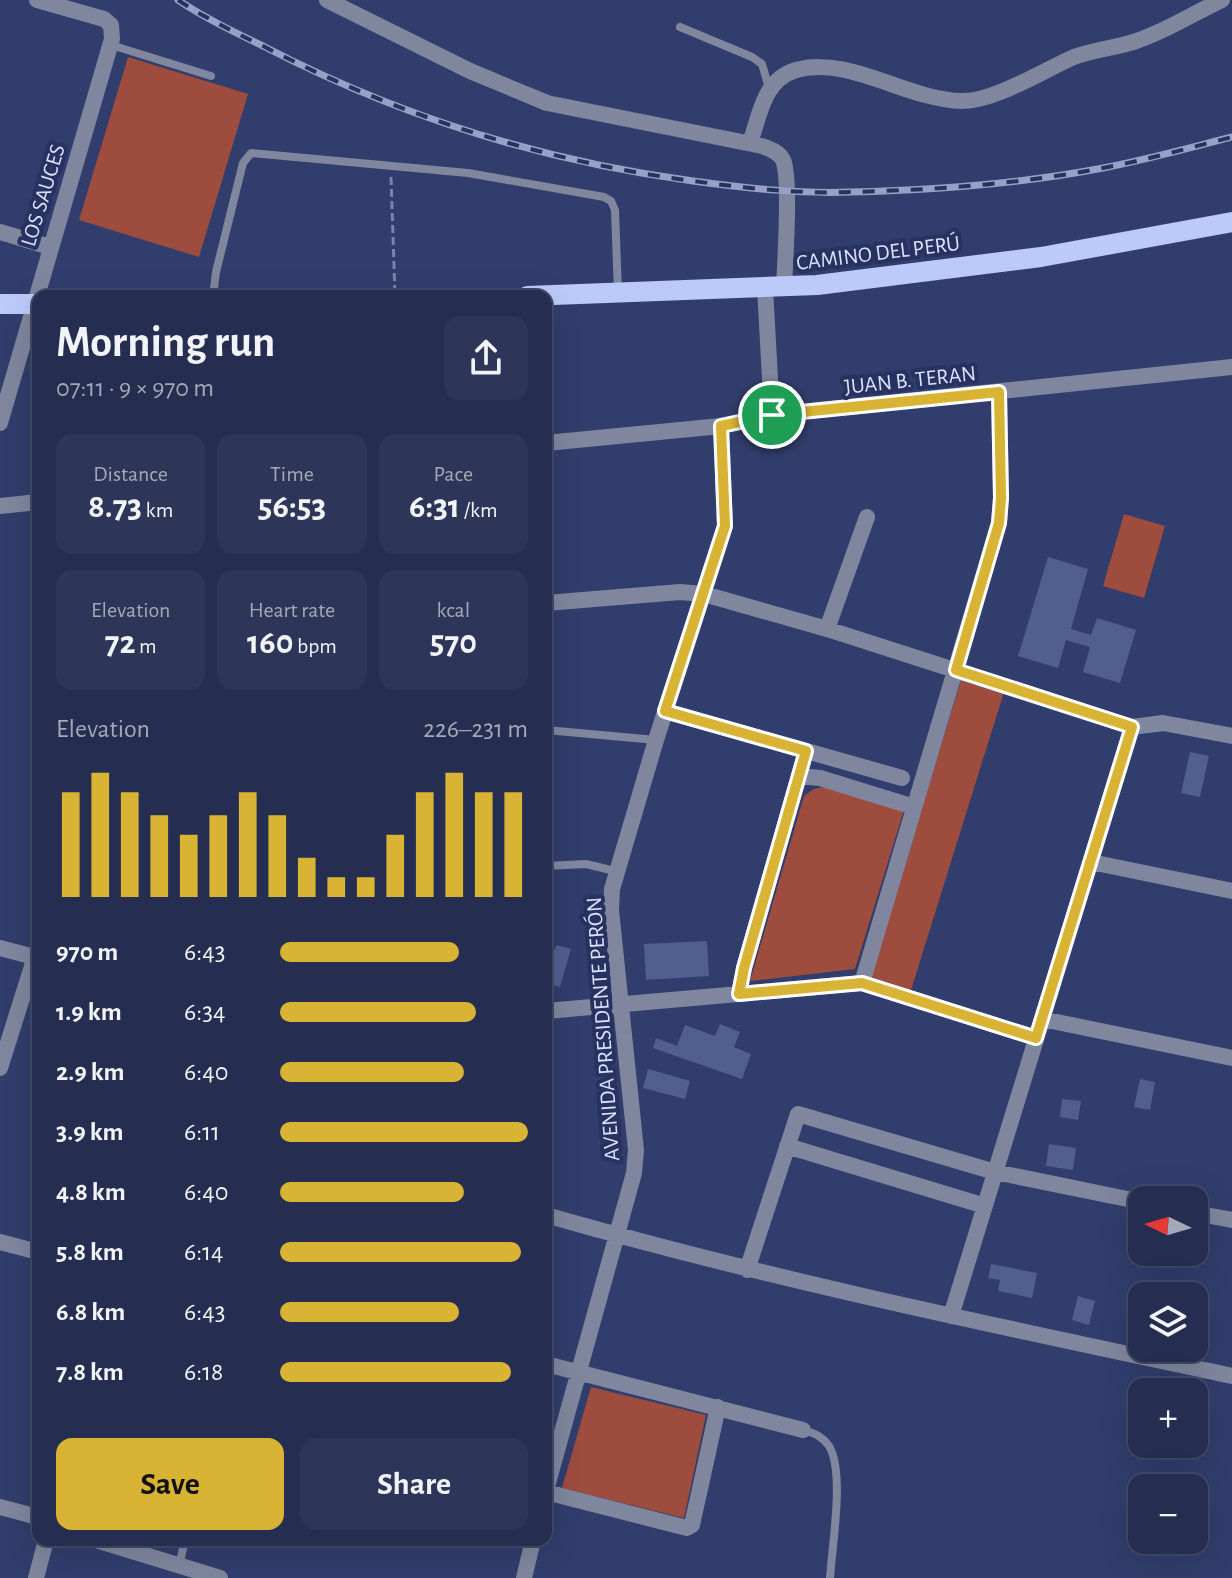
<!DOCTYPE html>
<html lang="en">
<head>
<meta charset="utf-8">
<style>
	body { margin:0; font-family:"Alegreya Sans",sans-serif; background:#2d3658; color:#f1f3f6; height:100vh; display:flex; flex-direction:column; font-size:30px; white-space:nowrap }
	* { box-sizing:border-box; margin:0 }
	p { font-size:26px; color:#a3a8b7 }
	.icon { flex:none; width:44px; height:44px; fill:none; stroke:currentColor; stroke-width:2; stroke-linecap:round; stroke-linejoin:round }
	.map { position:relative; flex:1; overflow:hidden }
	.drawer { position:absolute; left:32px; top:290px; width:520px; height:1256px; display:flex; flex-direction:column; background:#252e51; border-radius:16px; box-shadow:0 8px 32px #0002,0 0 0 2px #424a68 }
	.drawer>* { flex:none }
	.needle { width:52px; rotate:275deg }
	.buttons { position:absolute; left:1128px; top:1186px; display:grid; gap:16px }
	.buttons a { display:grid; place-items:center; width:80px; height:80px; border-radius:16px; background:#252e51; box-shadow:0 8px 32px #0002,0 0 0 2px #424a68; font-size:40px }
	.pin { position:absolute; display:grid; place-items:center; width:68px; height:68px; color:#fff; margin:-34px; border:4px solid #fff; border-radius:50%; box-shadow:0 2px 8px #0007 }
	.round { display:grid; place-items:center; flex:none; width:84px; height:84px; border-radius:16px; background:#2d3658 }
	.overview { display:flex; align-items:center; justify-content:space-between; height:136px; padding:0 24px }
	h1 { font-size:44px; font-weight:700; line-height:60px }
	.figures { display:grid; grid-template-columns:repeat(3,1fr); gap:12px; height:136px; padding:8px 24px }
	.figures div { display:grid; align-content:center; border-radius:16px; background:#2d3658; text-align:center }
	.figures b { font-size:34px; font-weight:700 }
	.figures small { font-size:22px; font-weight:400 }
	.figures p { font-size:22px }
	.chart { height:224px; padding:16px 24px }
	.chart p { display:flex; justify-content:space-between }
	.chart svg { width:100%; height:144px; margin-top:8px; stroke:#d9b334; stroke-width:6 }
	.primary-button { display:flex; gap:16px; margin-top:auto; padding:16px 24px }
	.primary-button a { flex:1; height:92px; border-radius:16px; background:#d9b334; color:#111; font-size:32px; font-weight:700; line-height:92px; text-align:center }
	.primary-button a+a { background:#2d3658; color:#f1f3f6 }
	ul { padding:0 24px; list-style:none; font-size:26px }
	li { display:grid; grid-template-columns:128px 96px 1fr; align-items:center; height:60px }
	li i { height:20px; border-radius:10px; background:#d9b334 }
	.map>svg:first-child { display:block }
	.green { fill:#9d4c3e }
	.building { fill:#515e90 }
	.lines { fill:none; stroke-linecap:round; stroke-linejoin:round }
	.path { stroke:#7983ab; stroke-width:3; stroke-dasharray:8 4; stroke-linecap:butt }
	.service { stroke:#7f869e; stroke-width:8 }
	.minor { stroke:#7f869e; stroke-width:16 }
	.primary { stroke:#bbcafa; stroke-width:20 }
	.rail-casing { stroke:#96a1c5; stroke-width:7 }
	.rail { stroke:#283260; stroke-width:4; stroke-dasharray:12; stroke-linecap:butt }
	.route-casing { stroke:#fff; stroke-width:16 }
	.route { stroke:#d9b334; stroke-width:10 }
	.labels { text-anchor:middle; stroke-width:8; stroke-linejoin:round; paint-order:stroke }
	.street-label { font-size:22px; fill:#d9e2ff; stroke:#283260 }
</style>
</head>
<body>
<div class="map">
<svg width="1232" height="1578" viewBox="0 0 1232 1578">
	<rect width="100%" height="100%" fill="#313d6c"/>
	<!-- green -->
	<path class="green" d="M128,57L248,94L199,257L79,220Z
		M1124,514L1165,526L1144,598L1103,586Z
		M961,680L1004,692L911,990L871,977Z
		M824,787L904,810L855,969L750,981L804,796L814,789Z
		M591,1387L706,1415L684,1518L562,1488Z"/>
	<!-- building -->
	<path class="building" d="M1048,557L1088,569L1071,629L1091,635L1097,618L1136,630L1120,683L1083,672L1090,647L1066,640L1058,668L1018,656Z
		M1190,752L1209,756L1200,797L1181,793Z
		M707,941L709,976L646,980L644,944Z
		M556,945L571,949L560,987L546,983L549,969L546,968V948L555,950Z
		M720,1024L740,1032L734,1047L751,1054L742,1079L653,1048L656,1038L677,1046L685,1025L715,1036Z
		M648,1069L690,1081L685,1099L643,1088Z
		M1140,1079L1155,1082L1150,1110L1134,1107Z
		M1062,1099L1081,1101L1078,1120L1060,1117Z
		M1049,1144L1076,1148L1073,1170L1046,1166Z
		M991,1264L1037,1273L1032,1298L998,1291L1000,1280L988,1278Z
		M1078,1296L1095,1301L1089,1325L1072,1320Z"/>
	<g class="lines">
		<!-- path -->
		<path class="path" d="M391,177L395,296"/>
		<!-- service -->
		<path class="service" d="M680,27L752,57L762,64L769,88
			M111,45L211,76
			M213,296L216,272L243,163L251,153L468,173L604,197L611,201L615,210L618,293
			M546,730L656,740
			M546,866L586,864L615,871
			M803,1430C814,1433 822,1436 829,1446C845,1472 832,1546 830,1578
			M179,1566L185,1540"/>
		<!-- minor -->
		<path class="minor" d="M327,0L470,71L547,103L762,146C770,149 779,152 783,160C791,178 785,262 784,287
			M750,143C760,115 763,80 796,70C848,55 907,100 962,101C993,102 1044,70 1074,57C1095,49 1118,48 1139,40C1168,30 1194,13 1222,0
			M0,232L50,247
			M765,288L772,415
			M0,423L112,39L111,25L104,19L37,0
			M546,443L721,426L772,415L1232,367
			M0,506L38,502
			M546,603L680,592L704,594L827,629L1132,727L1163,723L1232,736
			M827,629L867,517
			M665,711L902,778
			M799,776L820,778L914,807
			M1091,862L1232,891
			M0,948L38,958
			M862,983L999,523L1001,498L999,392
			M739,994L744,968L806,751
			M546,1011L862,983L1036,1038
			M1042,1019L1232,1058
			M0,1068L35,957
			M787,1146L985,1206
			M1194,1213L1232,1220
			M546,1215C772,1280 1002,1327 1232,1376
			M0,1242L38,1252
			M747,1270L798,1114L995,1172L1142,1202
			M951,1316L1132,727
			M546,1364L803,1430
			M546,1490L634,1173L636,1150L611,910L612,889L656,740L725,526L721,426
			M546,1492L687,1528L692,1525L718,1407
			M0,1507L38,1517
			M96,1540L220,1578
			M36,1578L46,1540
			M524,1578L533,1540"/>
		<!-- primary -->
		<path class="primary" d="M527,296L817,285L1041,257L1232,222
			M0,304H38"/>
		<!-- rail casing -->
		<g class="rail-casing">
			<path id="rail" d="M178,0C205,18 234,32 263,46C398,116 543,161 693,181C745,188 798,194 850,192C934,190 1020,184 1103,168C1146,160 1189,148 1232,137"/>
		</g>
		<!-- rail -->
		<use href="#rail" class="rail"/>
	</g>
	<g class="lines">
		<!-- route casing -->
		<g class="route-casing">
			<path id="route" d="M999,392L1001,498L999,523L956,670L1132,727L1036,1038L862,983L739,994L744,968L806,751L665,711L725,526L721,426L772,415Z"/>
		</g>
		<!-- route -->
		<use href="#route" class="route"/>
	</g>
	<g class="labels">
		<!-- street labels -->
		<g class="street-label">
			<text transform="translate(42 195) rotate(-73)" y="8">LOS SAUCES</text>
			<text transform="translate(878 252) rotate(-7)" y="8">CAMINO DEL PERÚ</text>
			<text transform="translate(910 379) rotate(-6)" y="8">JUAN B. TERAN</text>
			<text transform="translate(602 1029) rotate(-94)" y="8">AVENIDA PRESIDENTE PERÓN</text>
		</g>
	</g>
</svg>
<div class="buttons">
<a><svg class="needle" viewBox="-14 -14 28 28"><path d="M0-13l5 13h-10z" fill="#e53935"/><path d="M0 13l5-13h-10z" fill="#a3a8b7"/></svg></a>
<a><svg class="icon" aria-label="layers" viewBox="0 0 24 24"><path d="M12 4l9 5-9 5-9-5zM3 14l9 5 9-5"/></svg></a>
<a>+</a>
<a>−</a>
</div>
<div class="pin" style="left:772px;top:415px;background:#1e9e55"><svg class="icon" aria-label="arrive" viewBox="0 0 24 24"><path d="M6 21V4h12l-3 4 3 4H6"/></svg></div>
<section class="drawer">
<div class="overview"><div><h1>Morning run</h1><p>07:11 · 9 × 970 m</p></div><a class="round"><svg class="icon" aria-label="share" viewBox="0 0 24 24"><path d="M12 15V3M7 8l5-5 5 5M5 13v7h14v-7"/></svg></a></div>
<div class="figures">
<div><p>Distance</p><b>8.73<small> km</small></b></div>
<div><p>Time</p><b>56:53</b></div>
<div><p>Pace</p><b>6:31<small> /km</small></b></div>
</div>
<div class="figures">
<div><p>Elevation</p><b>72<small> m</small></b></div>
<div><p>Heart rate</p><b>160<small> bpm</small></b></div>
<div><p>kcal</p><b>570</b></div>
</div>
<div class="chart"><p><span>Elevation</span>226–231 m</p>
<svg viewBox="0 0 160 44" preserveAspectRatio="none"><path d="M5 44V12M15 44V6M25 44V12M35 44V19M45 44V25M55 44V19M65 44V12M75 44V19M85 44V32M95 44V38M105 44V38M115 44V25M125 44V12M135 44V6M145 44V12M155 44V12"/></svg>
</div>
<ul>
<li><b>970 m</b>6:43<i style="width:72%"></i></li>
<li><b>1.9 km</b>6:34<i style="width:79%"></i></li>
<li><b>2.9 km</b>6:40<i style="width:74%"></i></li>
<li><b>3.9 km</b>6:11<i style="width:100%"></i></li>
<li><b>4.8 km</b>6:40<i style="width:74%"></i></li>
<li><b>5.8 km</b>6:14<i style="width:97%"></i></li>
<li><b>6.8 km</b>6:43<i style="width:72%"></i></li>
<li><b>7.8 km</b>6:18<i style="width:93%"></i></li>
</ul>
<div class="primary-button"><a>Save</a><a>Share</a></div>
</section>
</div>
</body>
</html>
